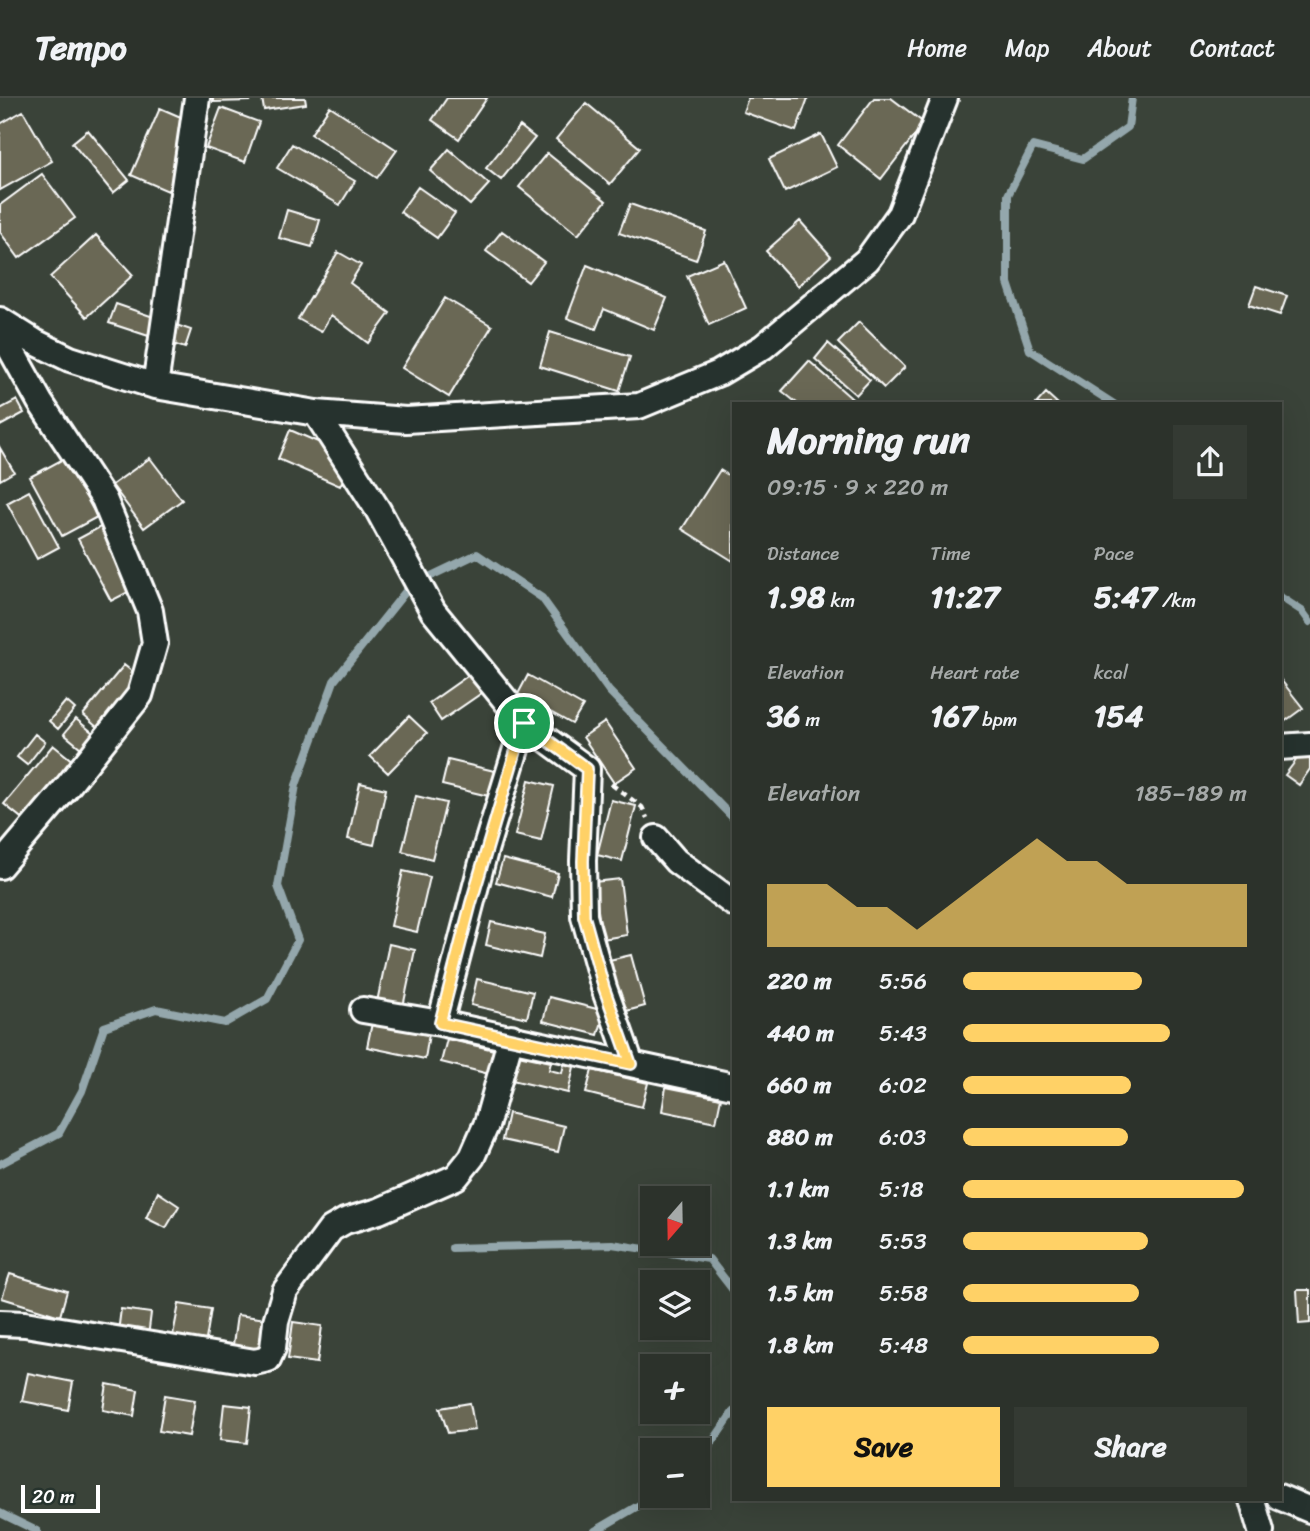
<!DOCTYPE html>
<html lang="en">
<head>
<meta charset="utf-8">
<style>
	body { margin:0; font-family:Sriracha,sans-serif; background:#343a33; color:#f1f3f6; height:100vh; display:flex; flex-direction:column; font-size:26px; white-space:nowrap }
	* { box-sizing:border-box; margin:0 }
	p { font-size:23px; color:#a6aaa9 }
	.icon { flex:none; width:38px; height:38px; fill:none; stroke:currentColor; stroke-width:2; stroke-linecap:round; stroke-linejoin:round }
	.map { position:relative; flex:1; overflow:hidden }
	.panel { position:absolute; left:732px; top:304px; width:550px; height:1099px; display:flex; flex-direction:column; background:#2c322b; border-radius:0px; box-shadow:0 7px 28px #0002,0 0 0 2px #484d47 }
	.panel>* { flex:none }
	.needle { width:46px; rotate:200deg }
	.controls { position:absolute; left:640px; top:1088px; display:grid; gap:14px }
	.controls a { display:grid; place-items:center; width:70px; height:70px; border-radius:0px; background:#2c322b; box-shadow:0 7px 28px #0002,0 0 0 2px #484d47; font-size:35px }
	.scale { position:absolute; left:21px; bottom:18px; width:79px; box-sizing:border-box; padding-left:7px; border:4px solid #fff; border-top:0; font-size:19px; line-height:24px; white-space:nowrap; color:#fff; -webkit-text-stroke:5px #26332d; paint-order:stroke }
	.pin { position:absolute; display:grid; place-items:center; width:60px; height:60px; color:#fff; margin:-30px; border:4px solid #fff; border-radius:50%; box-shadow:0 2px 7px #0007 }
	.round { display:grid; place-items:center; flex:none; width:74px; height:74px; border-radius:0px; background:#343a33 }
	.headline { display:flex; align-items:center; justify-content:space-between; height:119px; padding:0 35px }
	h1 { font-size:38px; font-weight:700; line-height:52px }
	.stats { display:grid; grid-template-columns:repeat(3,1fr); gap:10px; height:119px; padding:7px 35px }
	.stats div { display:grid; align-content:center }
	.stats b { font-size:30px; font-weight:700 }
	.stats small { font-size:19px; font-weight:400 }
	.stats p { font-size:19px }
	.chart { height:196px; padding:14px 35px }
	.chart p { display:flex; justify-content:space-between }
	.chart svg { width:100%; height:126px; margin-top:7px; fill:#ffd166; opacity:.7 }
	.action { display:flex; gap:14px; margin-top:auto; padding:14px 35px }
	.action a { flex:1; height:80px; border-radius:0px; background:#ffd166; color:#111; font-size:28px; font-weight:700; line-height:80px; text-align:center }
	.action a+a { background:#343a33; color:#f1f3f6 }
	ul { padding:0 35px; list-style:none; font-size:23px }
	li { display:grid; grid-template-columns:112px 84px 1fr; align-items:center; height:52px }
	li i { height:18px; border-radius:9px; background:#ffd166 }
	header { display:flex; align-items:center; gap:42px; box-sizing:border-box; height:98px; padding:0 35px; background:#2c322b; border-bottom:2px solid #484d47 }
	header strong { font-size:33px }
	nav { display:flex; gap:38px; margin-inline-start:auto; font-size:24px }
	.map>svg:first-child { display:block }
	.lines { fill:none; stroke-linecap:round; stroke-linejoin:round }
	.stream { stroke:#94a7ac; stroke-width:8 }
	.building { fill:#6a6854; stroke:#fff; stroke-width:2 }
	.street-casing { stroke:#fff; stroke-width:30 }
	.path { stroke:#fff; stroke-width:4.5; stroke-dasharray:7 5; stroke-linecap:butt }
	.street { stroke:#26332d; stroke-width:24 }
	.route-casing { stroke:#fff; stroke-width:14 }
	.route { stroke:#ffd166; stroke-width:9 }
</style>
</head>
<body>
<header>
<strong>Tempo</strong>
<nav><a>Home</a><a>Map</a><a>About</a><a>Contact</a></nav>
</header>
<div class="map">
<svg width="1310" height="1433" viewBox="0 0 1310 1433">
	<rect width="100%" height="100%" fill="#3a4339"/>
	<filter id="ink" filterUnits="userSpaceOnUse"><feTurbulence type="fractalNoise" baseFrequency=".0143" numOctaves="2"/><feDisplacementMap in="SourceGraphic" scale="14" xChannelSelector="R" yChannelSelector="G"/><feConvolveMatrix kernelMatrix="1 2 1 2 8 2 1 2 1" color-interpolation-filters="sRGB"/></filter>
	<g filter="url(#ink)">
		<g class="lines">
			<!-- stream -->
			<path class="stream" d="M1114,306L1030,252L1008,185V97L1033,48L1083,61L1128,29L1132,0
				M1279,498L1302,513L1310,524
				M0,1066L59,1035L82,993L104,929L156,911L225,925L267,901L298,842L278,788L296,687L334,583L410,488L477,456L542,500L609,593L733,720
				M452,1150L612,1146L709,1161L733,1192
				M698,1365L733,1314
				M0,1415L37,1433
				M595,1433L655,1398"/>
		</g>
		<!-- building -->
		<path class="building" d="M213,0H249L250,3L213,4Z
			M262,0H305L306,6L264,12Z
			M447,0H487L459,41L432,22Z
			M748,0H808L796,33L743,14Z
			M874,0H891L924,25L881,81L838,47Z
			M586,5L640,50L610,86L556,41Z
			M330,8L397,52L377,80L311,36Z
			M160,10L197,26L168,93L131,77Z
			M221,10L259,24L245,64L206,50Z
			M23,13L52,63L0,92V26Z
			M520,28L535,40L501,82L486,70Z
			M88,32L129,82L113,95L72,45Z
			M821,36L837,69L785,94L769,61Z
			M292,46L355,83L340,107L277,70Z
			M449,51L489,86L470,107L430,73Z
			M547,55L606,103L578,137L519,89Z
			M42,76L75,120L19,160L0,134V107Z
			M418,89L455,115L437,140L400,114Z
			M630,106L706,133L696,162L619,135Z
			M287,112L320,122L312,149L279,140Z
			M800,123L831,158L798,188L766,153Z
			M502,133L544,164L528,184L486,153Z
			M96,137L133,177L87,219L50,179Z
			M338,154L361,167L350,185L390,215L368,245L331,217L321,234L298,221Z
			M724,162L746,210L709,227L687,178Z
			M587,167L667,200L654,232L604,211L596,231L567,220Z
			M1256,188L1287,198L1280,217L1249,207Z
			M445,200L492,228L449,299L402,270Z
			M116,206L191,232L185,250L109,225Z
			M859,224L905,269L884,290L838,245Z
			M550,234L630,259L619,293L540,268Z
			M828,245L870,282L856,297L815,261Z
			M809,263L858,306H798L782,293Z
			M1046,295L1058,306H1036Z
			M17,302L24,315L0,328V311Z
			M290,332L353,359L340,388L278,361Z
			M0,350L14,374L0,382Z
			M65,360L97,419L62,438L30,379Z
			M150,360L182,402L144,430L112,387Z
			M720,372L733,380V463L682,431Z
			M29,393L59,449L37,461L7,405Z
			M102,428L136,490L111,503L78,441Z
			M124,567L140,580L98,630L83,617Z
			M476,572L489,590L441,623L429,605Z
			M528,577L583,608L572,626L518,596Z
			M1281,582L1303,610L1284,624L1279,618Z
			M66,603L75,611L58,631L49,623Z
			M409,618L427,635L388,675L370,658Z
			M76,621L93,635L81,650L64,636Z
			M605,624L636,670L614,685L583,639Z
			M35,636L45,644L27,667L17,659Z
			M53,647L74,664L25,723L4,706Z
			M1303,653L1310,658V671L1299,687L1285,677Z
			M448,662L503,675L497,700L442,687Z
			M529,682L554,688L541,743L515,737Z
			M360,685L386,691L374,747L348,741Z
			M416,698L446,705L432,761L402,753Z
			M611,702L636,708L622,763L597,757Z
			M503,761L558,775L552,799L496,784Z
			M403,773L430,779L417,834L391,828Z
			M620,781L627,837L602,841L594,784Z
			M491,824L545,836L540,860L486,847Z
			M389,846L415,852L403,909L377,904Z
			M631,857L645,908L619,915L605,863Z
			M477,881L533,894L527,920L471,907Z
			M549,899L605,913L598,937L543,923Z
			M372,925L429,936L425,961L367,949Z
			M447,941L503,954L497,978L441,964Z
			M518,957L551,964L549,972L562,975L564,966L574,969L568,995L512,982Z
			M592,972L648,985L642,1009L586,995Z
			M666,989L721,1000L716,1024L662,1013Z
			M508,1015L564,1028L558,1054L502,1042Z
			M158,1094L179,1108L166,1130L146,1120Z
			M10,1176L67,1193L60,1218L2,1200Z
			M1297,1192H1310V1225L1299,1226Z
			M179,1206L211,1211L205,1248L172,1242Z
			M121,1211L151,1215L148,1239L118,1234Z
			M237,1217L267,1221L262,1258L232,1254Z
			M293,1224L322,1228L317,1265L288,1261Z
			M28,1275L73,1284L68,1312L22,1303Z
			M107,1286L138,1292L134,1318L103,1312Z
			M165,1297L195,1302L189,1338L159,1333Z
			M470,1305L475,1332L448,1335L440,1310Z
			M224,1306L251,1309L247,1345L220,1342Z"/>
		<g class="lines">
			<!-- street casing -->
			<g class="street-casing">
				<path id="street" d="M0,222L35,244L70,261L155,288L316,315L406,322L639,308L719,275L763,249L867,162L900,116L945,0
					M0,232L40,304L104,401L150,513L155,545L140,597L67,689L0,768
					M155,288L197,0
					M316,315L378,412L433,513L524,625L587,671L583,763L584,818L604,890L631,966
					M1279,649L1310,647
					M656,740L676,763L733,805
					M363,912L440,925L733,988
					M440,925L486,749L524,625
					M0,1225L25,1226L255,1264L268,1261L273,1250L276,1223L285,1193L331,1131L345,1123L379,1113L456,1079L472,1059L487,1025L511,939
					M1279,1399L1310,1412
					M1252,1402L1261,1433"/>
			</g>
			<!-- path -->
			<path class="path" d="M611,686L642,709L647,720"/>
			<!-- street -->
			<use href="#street" class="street"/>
		</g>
	</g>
	<g class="lines" filter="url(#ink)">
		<!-- route casing -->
		<g class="route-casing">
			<path id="route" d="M524,625L587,671L583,763L584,818L604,890L631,966L440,925L471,805Z"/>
		</g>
		<!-- route -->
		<use href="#route" class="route"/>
	</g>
</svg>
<div class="controls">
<a><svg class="needle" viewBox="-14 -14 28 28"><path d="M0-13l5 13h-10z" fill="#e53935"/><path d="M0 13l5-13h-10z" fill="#a6aaa9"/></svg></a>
<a><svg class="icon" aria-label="layers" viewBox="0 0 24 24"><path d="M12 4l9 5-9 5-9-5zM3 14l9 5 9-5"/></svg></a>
<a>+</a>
<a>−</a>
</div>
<div class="scale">20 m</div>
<div class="pin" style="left:524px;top:625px;background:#1e9e55"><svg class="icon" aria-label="arrive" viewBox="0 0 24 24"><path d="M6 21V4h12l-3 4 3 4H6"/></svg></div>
<section class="panel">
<div class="headline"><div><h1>Morning run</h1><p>09:15 · 9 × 220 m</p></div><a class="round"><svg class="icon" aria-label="share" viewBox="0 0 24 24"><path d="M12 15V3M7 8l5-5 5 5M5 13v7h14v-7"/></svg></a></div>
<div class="stats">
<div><p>Distance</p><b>1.98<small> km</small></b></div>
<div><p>Time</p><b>11:27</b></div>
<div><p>Pace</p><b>5:47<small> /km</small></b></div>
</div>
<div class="stats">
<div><p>Elevation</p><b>36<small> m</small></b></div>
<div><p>Heart rate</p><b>167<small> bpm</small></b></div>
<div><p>kcal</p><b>154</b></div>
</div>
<div class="chart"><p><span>Elevation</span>185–189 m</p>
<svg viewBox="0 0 160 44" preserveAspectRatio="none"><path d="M0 44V22L10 22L20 22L30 30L40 30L50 38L60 30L70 22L80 14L90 6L100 14L110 14L120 22L130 22L140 22L150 22L160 22V44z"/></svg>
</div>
<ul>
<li><b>220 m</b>5:56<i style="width:63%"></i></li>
<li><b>440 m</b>5:43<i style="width:73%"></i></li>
<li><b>660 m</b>6:02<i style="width:59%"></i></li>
<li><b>880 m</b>6:03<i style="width:58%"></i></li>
<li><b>1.1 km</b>5:18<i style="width:99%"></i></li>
<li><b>1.3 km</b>5:53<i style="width:65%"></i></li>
<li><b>1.5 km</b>5:58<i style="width:62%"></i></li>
<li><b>1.8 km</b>5:48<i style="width:69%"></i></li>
</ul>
<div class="action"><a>Save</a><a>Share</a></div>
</section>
</div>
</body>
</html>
